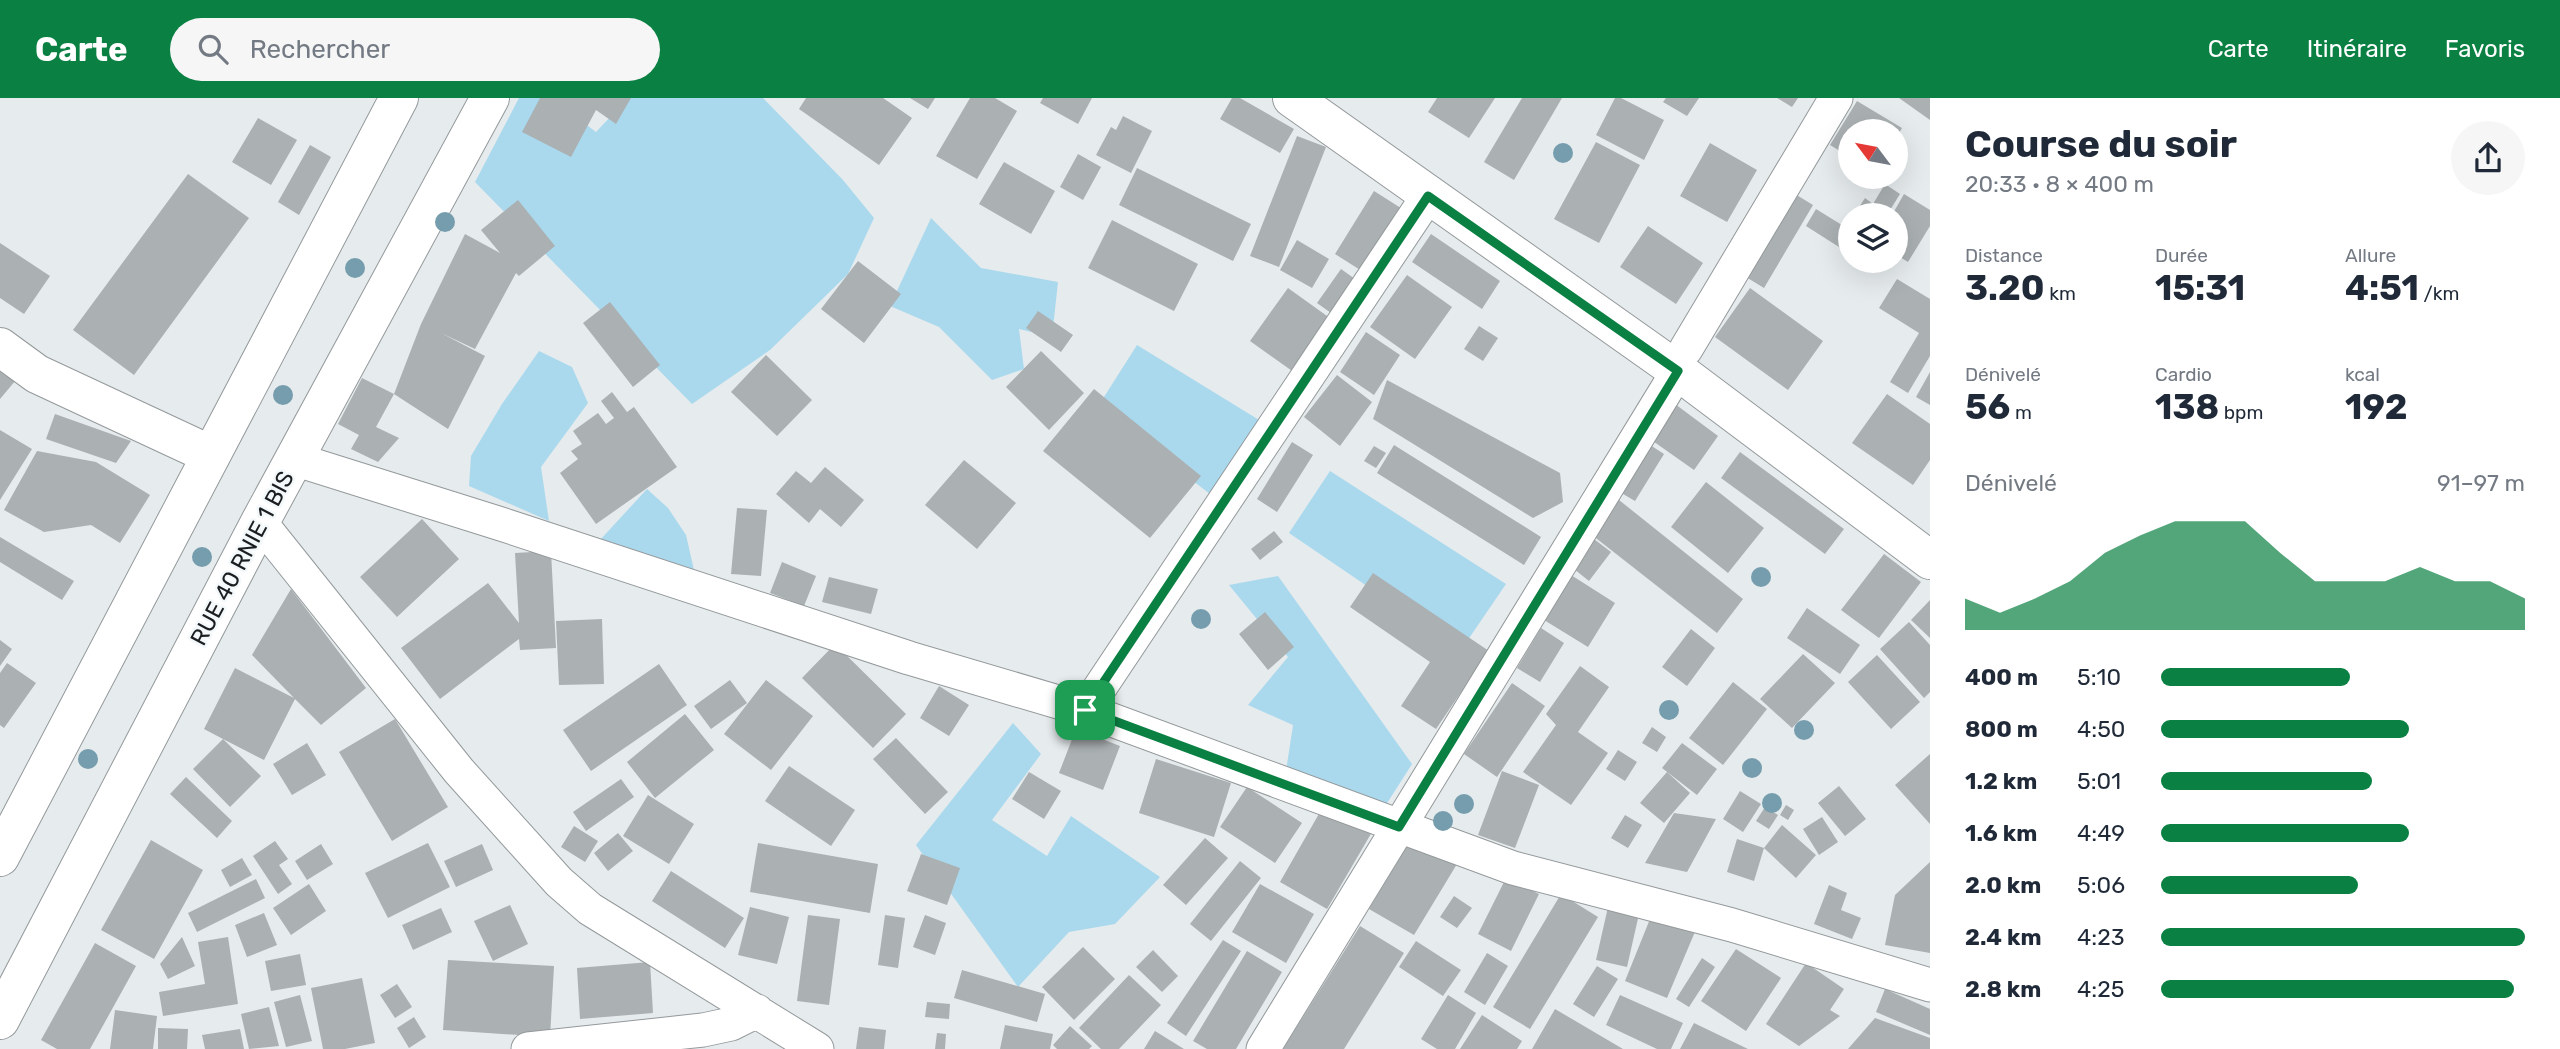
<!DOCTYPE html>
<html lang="fr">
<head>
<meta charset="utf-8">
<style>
	body { margin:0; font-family:Rubik,sans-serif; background:#f6f6f7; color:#1f2937; height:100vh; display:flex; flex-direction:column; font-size:26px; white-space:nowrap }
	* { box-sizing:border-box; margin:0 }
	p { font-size:23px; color:#747a83 }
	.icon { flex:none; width:38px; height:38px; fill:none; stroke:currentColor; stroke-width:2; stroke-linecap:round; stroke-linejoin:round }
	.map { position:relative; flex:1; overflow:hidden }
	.details { display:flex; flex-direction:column; background:#fff; width:630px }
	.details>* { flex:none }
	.needle { width:46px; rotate:302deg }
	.tools { position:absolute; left:1838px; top:21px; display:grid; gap:14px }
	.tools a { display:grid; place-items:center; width:70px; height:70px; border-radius:50%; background:#fff; box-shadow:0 7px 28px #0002; font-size:35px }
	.pin { position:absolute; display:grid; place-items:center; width:60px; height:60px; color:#fff; margin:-30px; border-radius:14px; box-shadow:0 4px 10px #0006 }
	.round { display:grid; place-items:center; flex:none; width:74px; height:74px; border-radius:37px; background:#f6f6f7 }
	.head { display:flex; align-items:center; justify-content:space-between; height:119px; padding:0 35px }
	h1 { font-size:38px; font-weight:700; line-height:52px }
	.figures { display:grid; grid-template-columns:repeat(3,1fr); gap:10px; height:119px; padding:7px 35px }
	.figures div { display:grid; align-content:center }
	.figures b { font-size:35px; font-weight:700 }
	.figures small { font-size:19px; font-weight:400 }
	.figures p { font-size:19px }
	.chart { height:196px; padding:14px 35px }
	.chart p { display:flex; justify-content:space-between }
	.chart svg { width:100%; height:126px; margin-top:7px; fill:#0b8043; opacity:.7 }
	ul { padding:0 35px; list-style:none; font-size:23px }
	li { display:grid; grid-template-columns:112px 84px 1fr; align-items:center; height:52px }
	li i { height:18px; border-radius:9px; background:#0b8043 }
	header { display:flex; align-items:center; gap:42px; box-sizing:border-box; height:98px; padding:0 35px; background:#0b8043; color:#fff }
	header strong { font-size:33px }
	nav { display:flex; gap:38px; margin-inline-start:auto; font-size:24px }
	.search { width:490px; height:63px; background:#f6f6f7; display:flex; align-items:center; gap:18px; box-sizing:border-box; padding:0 24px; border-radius:38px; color:#747a83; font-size:26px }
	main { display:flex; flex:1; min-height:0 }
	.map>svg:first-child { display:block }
	.green { fill:#aad9ee }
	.building { fill:#abb0b2 }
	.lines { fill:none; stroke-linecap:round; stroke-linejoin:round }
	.street-casing { stroke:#94999b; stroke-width:35 }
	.secondary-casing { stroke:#94999b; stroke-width:40 }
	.primary-casing { stroke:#94999b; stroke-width:40 }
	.street { stroke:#fff; stroke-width:33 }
	.secondary { stroke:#fff; stroke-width:38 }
	.primary { stroke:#fff; stroke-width:38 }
	.tree { fill:#759dad }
	.route-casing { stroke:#fff; stroke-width:14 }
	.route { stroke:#0b8043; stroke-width:9 }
	.labels { text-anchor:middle; stroke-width:5; stroke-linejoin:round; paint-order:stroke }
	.street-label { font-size:23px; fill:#1b1d1e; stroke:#f3f8fa }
</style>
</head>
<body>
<header>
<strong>Carte</strong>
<div class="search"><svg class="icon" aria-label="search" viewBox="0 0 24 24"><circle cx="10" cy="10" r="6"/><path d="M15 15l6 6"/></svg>Rechercher</div>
<nav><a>Carte</a><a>Itinéraire</a><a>Favoris</a></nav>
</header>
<main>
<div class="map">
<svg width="1930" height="951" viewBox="0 0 1930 951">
	<rect width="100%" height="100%" fill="#e6ebed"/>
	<!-- green -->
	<path class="green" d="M519,0H551L596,34L628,0H763L843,82L874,120L848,176L770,252L692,306L475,84Z
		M931,120L981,170L1058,184L1052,239L1019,231L1024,271L992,282L939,229L890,208Z
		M1137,247L1264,325L1214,399L1097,310Z
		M539,253L572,269L588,305L541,369L549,423L469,388L471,358L502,306Z
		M1330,373L1506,486L1461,552L1289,435Z
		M647,391L668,410L686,437L696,481L600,442Z
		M1278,478L1412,666L1377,721L1284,686L1293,627L1248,607L1288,559L1229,487Z
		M1013,625L1041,656L992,722L1047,758L1071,718L1160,779L1115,826L1069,834L1018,889L916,747Z"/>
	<!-- building -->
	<path class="building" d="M540,0H631L616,26L596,12L571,59L522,34Z
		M806,0H883L912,20L879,67L799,11Z
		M910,0H935L928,11Z
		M970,0H995L1017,13L977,81L936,58Z
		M1043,0H1092L1078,26L1040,5Z
		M1232,0H1240L1294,31L1280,55L1220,21Z
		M1437,0H1495L1469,40L1428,14Z
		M1522,0H1562L1514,82L1484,64Z
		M1615,0H1621L1664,22L1644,62L1596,37Z
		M1666,0H1699L1687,18L1663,4Z
		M1777,0H1798L1792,9Z
		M1899,0H1930V22Z
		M1857,3L1902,30L1895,42V33H1850V59L1830,47Z
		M1123,18L1152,33L1131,75L1096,57L1111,29L1116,32Z
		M258,20L297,42L271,87L232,64Z
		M1297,38L1326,49L1279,169L1250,158Z
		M1596,44L1640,67L1599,145L1554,121Z
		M1710,45L1757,72L1727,124L1680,98Z
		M310,47L331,59L299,117L278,104Z
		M1078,56L1101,69L1083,102L1060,89Z
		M1004,64L1055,93L1031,136L979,106Z
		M1137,70L1251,126L1233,163L1119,107Z
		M188,76L249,120L134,277L73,232Z
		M1885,86L1900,96L1887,117H1854L1865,100L1873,106Z
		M1374,93L1404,112L1365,175L1335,156Z
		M1795,96L1813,107L1764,190L1746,179Z
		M1904,96L1930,112V128L1908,164L1895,156V117H1892Z
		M518,102L555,148L519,178L516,175L475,251L441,235L485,258L448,331L394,296L376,329L399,340L378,364L351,351L359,337L338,326L362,280L394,296L421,226L465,136L500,155L481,132Z
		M1816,111L1850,132V156L1806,128Z
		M1112,122L1198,166L1174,213L1088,170Z
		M1648,128L1703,165L1676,206L1620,169Z
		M1431,136L1500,183L1482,211L1412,164Z
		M1297,142L1329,161L1312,190L1280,172Z
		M0,145L50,178L24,216L0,200Z
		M858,163L901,196L864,245L821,211Z
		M1860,163H1875L1871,169Z
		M1341,171L1362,186L1338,220L1317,205Z
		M1407,177L1452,209L1415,261L1370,229Z
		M1897,181L1930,201V258L1908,295L1890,284L1919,235L1879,210Z
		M1288,190L1334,223L1295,275L1250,243Z
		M1750,190L1823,243L1788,292L1715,239Z
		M610,204L660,267L633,289L583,225Z
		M1038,213L1073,237L1061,254L1026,230Z
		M1479,228L1498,240L1483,263L1464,251Z
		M1366,234L1400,257L1374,297L1340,274Z
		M1041,253L1084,295L1049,332L1006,289Z
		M766,257L812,302L777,338L731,294Z
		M0,259L21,276L0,301Z
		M1930,274V307L1916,299Z
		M1337,277L1372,304L1340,348L1304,319Z
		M1387,282L1560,375L1563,404L1533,420L1373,321Z
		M1094,291L1201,378L1150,440L1043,353Z
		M612,294L627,314L634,309L677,369L596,426L560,375L578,361L571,353L582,346L573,333L598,315L606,326L614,320L601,303Z
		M1887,296L1930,326V362L1913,387L1852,345Z
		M1675,306L1718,338L1694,372L1650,341Z
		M55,316L131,343L116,365L46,341Z
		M0,332L32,351L0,402Z
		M1292,344L1313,357L1277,414L1257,401Z
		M1647,345L1664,356L1635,403L1618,393Z
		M1394,347L1541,439L1524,467L1377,375Z
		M1374,348L1386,355L1376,370L1364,363Z
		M37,353L96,364L150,397L120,445L91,427L44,434L4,412Z
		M1740,354L1844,431L1825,456L1721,380Z
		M964,362L1016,405L977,451L925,407Z
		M825,369L864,402L841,429L820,411L809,425L776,396L796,373L811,385Z
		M1706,384L1764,430L1728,475L1671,429Z
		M1619,402L1743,501L1717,535L1592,437Z
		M737,410L767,412L761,478L731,476Z
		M422,421L459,461L397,519L360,479Z
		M1274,433L1283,444L1260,462L1251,451Z
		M1590,438L1611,454L1589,483L1569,467Z
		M0,439L74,483L62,502L0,464Z
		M551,453L556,550L520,552L519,541L440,601L401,550L488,485L519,525L515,455Z
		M1884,456L1921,484L1879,540L1841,512Z
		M782,464L816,478L804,508L770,495Z
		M1373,475L1489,553L1436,631L1401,608L1430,564L1350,509Z
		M1571,477L1615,505L1588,549L1544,522Z
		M829,479L878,491L871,516L822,504Z
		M291,491L366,590L321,627L295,601L264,662L223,641L261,678L230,709L193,671L223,641L204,631L235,570L294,600L252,557Z
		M1930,502V540L1911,522Z
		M1807,510L1860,547L1840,576L1787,540Z
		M1265,514L1294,549L1268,572L1239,536Z
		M602,521L604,586L559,587L556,523Z
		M1909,524L1930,547V594L1924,600L1880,551Z
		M1541,530L1564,545L1540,584L1517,570Z
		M1691,531L1715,550L1687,588L1662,569Z
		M0,542L12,551L0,568Z
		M835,546L906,616L873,650L802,580Z
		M1803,556L1835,585L1792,630L1760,601Z
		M1877,557L1920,604L1891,631L1848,584Z
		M7,565L36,585L4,630L0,627V575Z
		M659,566L687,607L591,673L563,632Z
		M1580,568L1609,589L1578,634L1608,655L1571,707L1523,674L1556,627L1546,616Z
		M730,582L747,605L711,631L694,608Z
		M766,582L813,618L771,672L724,636Z
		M1733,584L1767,611L1723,667L1689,640Z
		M1512,585L1545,608L1497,679L1464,656Z
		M939,588L969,607L949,638L920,620Z
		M685,616L714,652L655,700L627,664Z
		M395,621L448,709L392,743L339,654Z
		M1652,629L1666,639L1657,654L1642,645Z
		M1076,631L1120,648L1103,692L1059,675Z
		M896,640L948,694L925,716L873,661Z
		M307,645L326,677L292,697L273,666Z
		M1682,645L1717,671L1697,697L1662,670Z
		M1618,652L1637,664L1625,683L1606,671Z
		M1930,656V726L1895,687Z
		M1156,661L1231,685L1214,739L1139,715Z
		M789,668L855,712L831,748L765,703Z
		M1502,673L1539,687L1515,750L1478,737Z
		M1029,674L1061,693L1044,721L1012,701Z
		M1667,674L1690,695L1664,725L1640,705Z
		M186,679L232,723L217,740L170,696Z
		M621,681L634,699L586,733L573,714Z
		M1839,688L1866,721L1845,738L1818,705Z
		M1247,689L1302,725L1275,765L1220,729Z
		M1740,693L1761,706L1743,734L1723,721Z
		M648,697L694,726L669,766L623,738Z
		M1324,707L1372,734L1327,811L1280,784Z
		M1786,707L1794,712L1788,722L1780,717Z
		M1765,709L1778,717L1769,731L1756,723Z
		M1674,715L1716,721L1687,774L1645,765Z
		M1625,717L1642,727L1628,750L1611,740Z
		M1822,719L1838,744L1819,757L1803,731Z
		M1782,727L1816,757L1796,780L1764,750Z
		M574,728L598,743L585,764L561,749Z
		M618,735L633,753L608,773L594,755Z
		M1205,740L1228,760L1186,807L1163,787Z
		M1412,740L1460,761L1414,837L1369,811Z
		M1737,741L1764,750L1754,783L1727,774Z
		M151,742L203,772L154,861L101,832Z
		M275,743L288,761L279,767L292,786L278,796L253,758Z
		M428,745L450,789L388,820L365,775Z
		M758,745L878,766L870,815L750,794Z
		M321,746L333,766L307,782L295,763Z
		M482,746L493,772L456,789L444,763Z
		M921,756L960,770L947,807L907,793Z
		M242,760L252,777L230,789L221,772Z
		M1240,763L1261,780L1211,843L1190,826Z
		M1930,764V855L1885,847L1895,797Z
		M671,773L744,820L725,850L652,803Z
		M1506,780L1539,796L1511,853L1478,836Z
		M256,781L265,800L197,834L188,815Z
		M309,786L326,813L291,837L273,810Z
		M1260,786L1314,816L1286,865L1232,834Z
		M1829,787L1847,795L1841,812L1861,820L1852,841L1814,826Z
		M1561,796L1598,819L1530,931L1493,909Z
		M1454,798L1472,810L1457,830L1440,819Z
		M510,807L528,846L493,863L474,823Z
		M750,809L789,819L777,866L738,857Z
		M1608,809L1639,816L1627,869L1596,862Z
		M441,810L452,834L413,852L402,827Z
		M1654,811L1697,829L1667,900L1625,883Z
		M264,815L277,847L247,859L235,827Z
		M808,817L840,821L829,907L797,903Z
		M885,817L905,820L898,870L878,867Z
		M925,817L946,825L935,857L913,849Z
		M1360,828L1404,855L1344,951H1283Z
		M182,839L195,868L168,881L160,866Z
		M228,839L238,906L163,918L159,894L205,886L198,844Z
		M1223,842L1241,853L1186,938L1167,925Z
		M1416,843L1461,872L1443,898L1399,869Z
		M95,845L136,868L90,951H57L41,942Z
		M1083,849L1115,881L1074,922L1042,889Z
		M1736,851L1781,880L1746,933L1701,903Z
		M1153,852L1178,878L1162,894L1136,869Z
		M1247,853L1282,874L1236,951H1207L1193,943Z
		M1487,855L1508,868L1485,907L1464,894Z
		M300,856L306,887L271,893L265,863Z
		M1702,860L1715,869L1689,909L1676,901Z
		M448,862L554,868L550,939L443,932Z
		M650,864L653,915L580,921L577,870Z
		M1806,865L1844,891L1830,912L1840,918L1799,948L1766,926Z
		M1597,868L1618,881L1594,919L1573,906Z
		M962,872L1045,896L1037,924L954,900Z
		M1129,877L1161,907L1119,951H1101L1079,930Z
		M362,880L375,945L345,951H323L311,890Z
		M397,886L412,909L395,920L380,897Z
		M1885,891L1930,911V937L1876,914Z
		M300,897L312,943L286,949L274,904Z
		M1448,897L1476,915L1455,951H1437L1421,941Z
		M1620,897L1683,925L1671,951H1657L1606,927Z
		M927,904L950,906L949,921L925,919Z
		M269,909L279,948L249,951L241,916Z
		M1555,911L1623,951H1532Z
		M115,912L157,918L153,951H110Z
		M1482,917L1522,943L1517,951H1460Z
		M414,919L426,939L409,950L397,930Z
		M1875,920L1930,940V951H1848Z
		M1694,925L1748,951H1680Z
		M1005,927L1053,936L1050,951H1000Z
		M1070,928L1092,948L1089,951H1057L1053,947Z
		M859,929L886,932L884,951H856Z
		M158,930L188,931L187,951H158Z
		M240,931L244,951H205L202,937Z
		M1155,933L1184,951H1144Z
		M937,935L946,936L945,951H935Z"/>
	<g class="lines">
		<!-- street casing -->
		<g class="street-casing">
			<path id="street" d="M1686,251L1836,0
				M294,361L501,426L909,560L1085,612L1513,770L1732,827L1930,887
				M260,424L459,673L559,784L590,811L817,951
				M1085,612L1428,98
				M528,951L703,932L731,926L757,913
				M1263,951L1678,273"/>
		</g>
		<!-- secondary casing -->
		<g class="secondary-casing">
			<path id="secondary" d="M1292,0L1678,273L1930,462
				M0,249L37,276L211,357"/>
		</g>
		<!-- primary casing -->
		<g class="primary-casing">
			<path id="primary" d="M0,759L399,0
				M0,922L260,424L490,0"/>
		</g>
		<!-- street -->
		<use href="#street" class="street"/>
		<!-- secondary -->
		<use href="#secondary" class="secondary"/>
		<!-- primary -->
		<use href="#primary" class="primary"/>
	</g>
	<!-- trees -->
	<g class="tree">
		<circle cx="1563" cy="55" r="10"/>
		<circle cx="445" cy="124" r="10"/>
		<circle cx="355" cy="170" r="10"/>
		<circle cx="283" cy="297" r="10"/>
		<circle cx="202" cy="459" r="10"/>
		<circle cx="1761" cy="479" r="10"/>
		<circle cx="1201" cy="521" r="10"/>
		<circle cx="1669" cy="612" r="10"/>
		<circle cx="1804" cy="632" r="10"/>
		<circle cx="88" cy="661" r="10"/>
		<circle cx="1752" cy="670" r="10"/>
		<circle cx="1772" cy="705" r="10"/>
		<circle cx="1464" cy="706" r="10"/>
		<circle cx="1443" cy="723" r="10"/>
	</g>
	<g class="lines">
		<!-- route casing -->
		<g class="route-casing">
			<path id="route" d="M1428,98L1678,273L1399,729L1085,612Z"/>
		</g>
		<!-- route -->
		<use href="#route" class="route"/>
	</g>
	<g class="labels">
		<!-- street labels -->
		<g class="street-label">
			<text transform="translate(242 460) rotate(-62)" y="8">RUE 40 RNIE 1 BIS</text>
		</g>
	</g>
</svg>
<div class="tools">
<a><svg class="needle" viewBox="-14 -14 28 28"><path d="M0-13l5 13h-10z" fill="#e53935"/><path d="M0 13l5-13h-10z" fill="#747a83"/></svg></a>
<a><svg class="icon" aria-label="layers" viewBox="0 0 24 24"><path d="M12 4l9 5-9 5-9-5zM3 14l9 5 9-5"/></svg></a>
</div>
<div class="pin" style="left:1085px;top:612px;background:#1e9e55"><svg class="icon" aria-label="arrive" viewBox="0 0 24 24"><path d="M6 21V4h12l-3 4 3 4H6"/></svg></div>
</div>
<section class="details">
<div class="head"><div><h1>Course du soir</h1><p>20:33 · 8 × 400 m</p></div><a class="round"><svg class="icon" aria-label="share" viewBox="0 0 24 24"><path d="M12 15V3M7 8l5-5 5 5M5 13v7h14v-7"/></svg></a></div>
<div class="figures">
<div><p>Distance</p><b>3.20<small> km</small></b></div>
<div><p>Durée</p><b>15:31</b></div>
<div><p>Allure</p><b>4:51<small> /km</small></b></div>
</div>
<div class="figures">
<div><p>Dénivelé</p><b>56<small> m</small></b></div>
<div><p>Cardio</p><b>138<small> bpm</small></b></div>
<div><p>kcal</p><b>192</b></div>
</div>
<div class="chart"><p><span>Dénivelé</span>91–97 m</p>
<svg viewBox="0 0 160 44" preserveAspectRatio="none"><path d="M0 44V33L10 38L20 33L30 27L40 17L50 11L60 6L70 6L80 6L90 17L100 27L110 27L120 27L130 22L140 27L150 27L160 33V44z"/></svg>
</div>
<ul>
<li><b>400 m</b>5:10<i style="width:52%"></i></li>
<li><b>800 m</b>4:50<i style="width:68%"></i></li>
<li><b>1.2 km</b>5:01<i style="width:58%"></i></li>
<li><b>1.6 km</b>4:49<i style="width:68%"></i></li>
<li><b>2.0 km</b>5:06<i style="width:54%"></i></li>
<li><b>2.4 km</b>4:23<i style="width:100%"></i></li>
<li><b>2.8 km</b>4:25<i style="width:97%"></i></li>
</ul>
</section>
</main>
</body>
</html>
